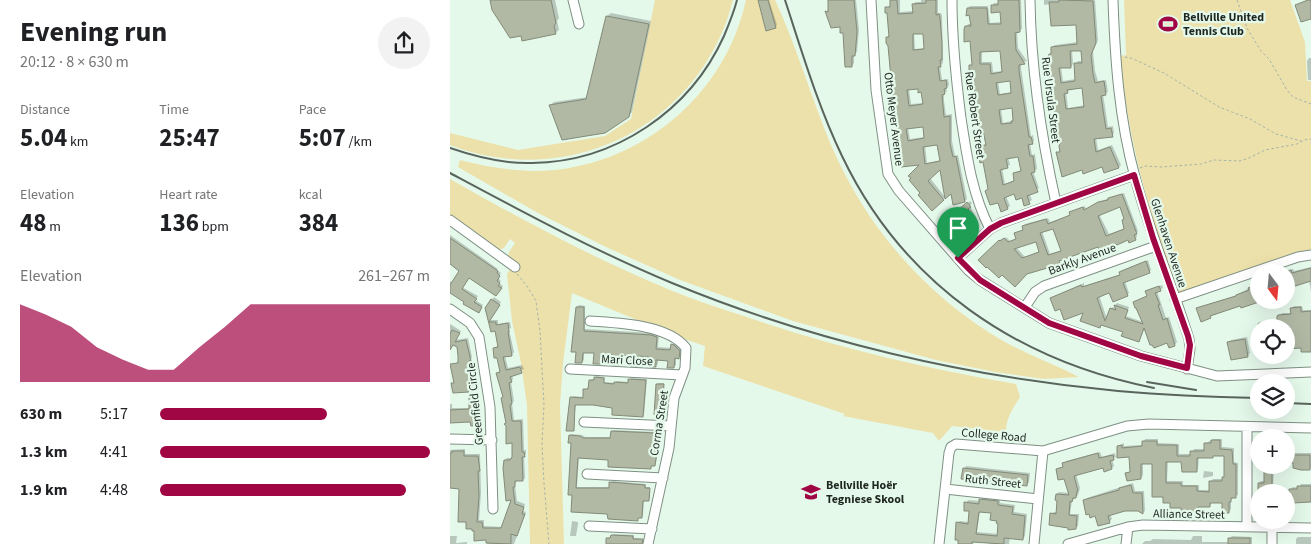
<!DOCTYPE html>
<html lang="en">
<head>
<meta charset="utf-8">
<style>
	body { margin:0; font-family:"Source Sans 3",sans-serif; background:#f2f2f2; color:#202124; height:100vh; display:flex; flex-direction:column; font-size:19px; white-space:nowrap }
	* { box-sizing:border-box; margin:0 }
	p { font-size:16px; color:#757577 }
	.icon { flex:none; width:28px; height:28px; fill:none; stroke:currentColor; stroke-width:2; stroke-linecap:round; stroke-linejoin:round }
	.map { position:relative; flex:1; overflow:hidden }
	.drawer { display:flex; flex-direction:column; background:#fff; width:450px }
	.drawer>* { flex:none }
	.needle { width:32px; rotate:164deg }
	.buttons { position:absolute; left:800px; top:264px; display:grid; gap:10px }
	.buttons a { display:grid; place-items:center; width:45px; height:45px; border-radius:50%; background:#fff; box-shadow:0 5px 20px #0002; font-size:25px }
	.pin { position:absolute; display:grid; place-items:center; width:42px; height:42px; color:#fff; margin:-51px -21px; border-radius:50% 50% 50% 0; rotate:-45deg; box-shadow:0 0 5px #0007 }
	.pin .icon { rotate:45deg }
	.round { display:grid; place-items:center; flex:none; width:52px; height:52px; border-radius:26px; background:#f2f2f2 }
	.headline { display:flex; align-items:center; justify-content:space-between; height:85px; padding:0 20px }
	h1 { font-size:28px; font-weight:700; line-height:38px }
	.metrics { display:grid; grid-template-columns:repeat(3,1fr); gap:8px; height:85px; padding:5px 20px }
	.metrics div { display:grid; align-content:center }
	.metrics b { font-size:25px; font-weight:700 }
	.metrics small { font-size:14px; font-weight:400 }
	.metrics p { font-size:14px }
	.chart { height:140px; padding:10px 20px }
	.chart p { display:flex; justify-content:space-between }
	.chart svg { width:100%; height:90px; margin-top:5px; fill:#a10644; opacity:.7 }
	ul { padding:0 20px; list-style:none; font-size:16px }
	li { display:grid; grid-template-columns:80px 60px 1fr; align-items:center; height:38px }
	li i { height:12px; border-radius:6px; background:#a10644 }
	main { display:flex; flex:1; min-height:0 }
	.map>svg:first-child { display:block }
	.green { fill:#ece0ab }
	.shadow { fill:#0003; fill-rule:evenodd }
	.building { fill:#b1b9a5; stroke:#838b78; fill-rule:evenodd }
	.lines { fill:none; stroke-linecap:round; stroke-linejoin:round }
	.street-casing { stroke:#7e9083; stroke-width:11 }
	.path { stroke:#a3b3a8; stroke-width:1; stroke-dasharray:2.5 2.5; stroke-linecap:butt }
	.street { stroke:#fff; stroke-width:9 }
	.rail { stroke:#59655c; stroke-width:2 }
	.route-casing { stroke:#fff; stroke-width:10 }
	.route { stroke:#a10644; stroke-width:6 }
	.labels { text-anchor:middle; stroke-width:4.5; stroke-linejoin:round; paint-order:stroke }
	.poi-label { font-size:12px; font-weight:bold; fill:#1e2620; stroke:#e5f9eb; text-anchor:start }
	.street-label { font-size:12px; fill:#1e2620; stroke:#e5f9eb }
</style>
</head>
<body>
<main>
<section class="drawer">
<div class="headline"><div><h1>Evening run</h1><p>20:12 · 8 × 630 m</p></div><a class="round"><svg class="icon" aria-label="share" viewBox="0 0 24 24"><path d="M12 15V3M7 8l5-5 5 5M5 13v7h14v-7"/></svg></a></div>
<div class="metrics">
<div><p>Distance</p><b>5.04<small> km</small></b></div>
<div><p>Time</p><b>25:47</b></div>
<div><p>Pace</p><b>5:07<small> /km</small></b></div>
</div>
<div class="metrics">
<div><p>Elevation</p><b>48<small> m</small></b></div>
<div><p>Heart rate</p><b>136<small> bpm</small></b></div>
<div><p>kcal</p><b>384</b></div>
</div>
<div class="chart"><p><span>Elevation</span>261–267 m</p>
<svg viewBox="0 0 160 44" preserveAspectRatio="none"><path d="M0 44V6L10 11L20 17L30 27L40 33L50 38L60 38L70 27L80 17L90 6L100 6L110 6L120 6L130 6L140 6L150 6L160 6V44z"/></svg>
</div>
<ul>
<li><b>630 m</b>5:17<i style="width:62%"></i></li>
<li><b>1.3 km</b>4:41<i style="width:100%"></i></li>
<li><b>1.9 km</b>4:48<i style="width:91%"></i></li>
</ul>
</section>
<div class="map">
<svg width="861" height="544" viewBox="0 0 861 544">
	<rect width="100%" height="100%" fill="#e5f9eb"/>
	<!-- green -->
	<path class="green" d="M205,0H283C251,125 120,191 0,145V133L68,150L155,136L181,119Z
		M296,0H325C347,47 361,97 381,145C416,227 476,296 553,341C578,355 604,364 629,377L594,379L545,372L486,360L343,321L230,280L158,248L88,213L8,167L10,160C36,167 62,171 89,171C188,168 275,97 296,0Z
		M674,0H840L855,42L857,81H861V251L733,292H729L725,288C699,213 677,136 670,56L676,55Z
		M0,179C65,216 130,251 199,281C230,295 262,306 294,316C383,347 474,368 566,384L570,397C563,408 556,418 556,432L502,426L489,441L483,433L393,416L395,414L253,366L255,346L228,337L122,293L113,363L110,405L114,544H80L77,405L71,363L62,321L57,274L61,268L66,271L69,266L58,256L59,252L65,243L60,239L54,248L49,250L0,216Z"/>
	<!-- shadow -->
	<path class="shadow" d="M42,0H105L109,18L107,21L109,30L105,33L72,35Z
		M309,0H319L327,25L326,26L317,29Z
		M379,0H406L409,29L407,52L404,54V63L402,66L394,31L391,25L376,12L379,9Z
		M441,0H450V12L464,11L463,4L466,2H471V0H488V13H491L492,16L493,57V63L490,66L492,80L498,79L499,85L496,88L497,91L494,93V101L496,115L502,114V141L505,156L508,155L517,199L515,201L504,203L501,191L491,167L480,178L495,197L482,209L472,193L473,164L452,166L439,46L437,38L439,35L438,12L436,8L441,5ZM474,32L476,48L465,49L464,33ZM469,88L472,91L474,103L461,104L459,89ZM474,125L475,137L460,139L458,128ZM488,143L491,160L477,163L475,145Z
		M549,0H571L572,29L567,31L568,48L577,61L571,63V68L581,136L583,135L584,141L580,144L582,155L585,154L587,169L583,171L589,188L579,193L582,200L575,204L572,197L565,193L556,196L560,206L558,208L548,201L539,189L534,161L527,148L530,145L537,144L534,130L522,108L527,105L524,71L521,66L523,64L521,40L516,27L518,24H522L518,8L520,6H538L540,23L552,22L551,11L542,6L544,3H549ZM551,50L554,71L543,72L542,62H532V51ZM561,79L562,92L550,94L548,81ZM563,107L565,120L553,123L551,109ZM569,155L572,170L564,173L565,180L555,184L552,168L560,165L558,157Z
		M594,0H645L648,40L643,51L645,71L648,81L656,80L658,92L653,94L655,107L658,127L663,126L664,133L662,135L646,138L648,150L662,145L671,165L669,167L653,166L633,168L608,153L611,150V143L606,122L602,82L596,69L602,66L600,55L602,52V47L605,45L628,42L627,23L600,4L594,5ZM622,50H632L633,61H628L626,64V79L613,81L611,67H621L623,64ZM633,87L635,105L618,108L616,92L620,90Z
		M161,13L201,21L182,112L179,116L100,105L104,102L138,97L157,16Z
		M859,58H861V80H858L857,61Z
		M674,193L688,231L686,233L687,237L685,239H679L649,246L611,259L604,265L552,274L530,260L551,239L552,240L556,237L560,241L567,238L566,234L575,229L573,226L575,224L598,218L600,222L621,215V213L623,211L635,206L636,209L651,201ZM670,205L675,218L676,228L659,234L649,214ZM603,227L612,250L600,254L592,231ZM586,240L590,251L575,257L566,247Z
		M520,201L522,203L520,206L526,219L524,227L511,240L513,220L507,213Z
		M0,235L48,269L47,270L51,273L48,278L51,281L49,283L53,286L48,293L19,277L12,287L28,296L25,300L33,305L30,309L0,292V281L3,283L11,271L0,263Z
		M698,260L701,270L699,272L675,281L679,293L677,295L660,291L649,295L657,319L661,309L663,307L666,308L665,305L667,303L679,307L676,316L693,322L684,302L698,295L699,290L712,285L713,288L707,291L716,318L719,317L727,342L725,345L695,327L689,341L635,311L611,308L601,298L634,283V286L671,274L673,270Z
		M861,267V292L859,281L839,287L836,290V272L838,270L843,269L844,271Z
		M809,283V300H824L812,304L809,301L792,307L791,304L752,320L748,309L750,307L787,295Z
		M44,297L51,302L40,320H48V324L60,322L61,328L59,329L64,352L62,355L55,356L58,368L72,365L74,369L62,375L63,379L61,382L64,401L62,403L64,420L73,419L74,450H76V454L74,456L75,478L73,480H67L65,485L67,501L75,504L73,511L76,512L64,544H37V539L25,530L10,488L0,487V450L15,449V454H30L31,493L29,520H34V526L53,527L63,498L55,460L57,458H64L63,442L57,423L54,396L47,373L51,371L48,356L44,348L49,345L46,330H42L36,308Z
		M825,300H833V301L826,305Z
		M129,305L135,306V329L203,333L209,335L208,347L222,348L224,343L231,348V355L226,357V365L223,367L219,360L208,359V364L205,366L201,356L190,355L189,363L187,365L182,355L171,354V362L169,364L164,353H153L152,361L150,363L145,352H134V360L132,362L127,307Z
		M844,306H852L853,310H861V350L852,347L836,328H809L808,345L807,324L809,322L828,321V317L832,313H842V308Z
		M0,324L11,331L5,340L18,338L22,357L21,359L26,382L20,385L21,389L19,391L3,384L5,382L2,365L9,361L8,346L0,342Z
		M797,337L800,353L798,356L779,342L781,340Z
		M146,376L155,377L154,382L165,383L167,381L179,382L181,378L197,379L194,415L193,416L164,407L144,404H126L123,430L121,398L123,396L134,397L135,389L139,388L140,380L145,379Z
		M208,383H214L213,413L211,414L207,384Z
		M22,396H30V422L28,424L0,414V404H2V408H20V398Z
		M163,430L206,432L205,435L210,436L206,463L202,465L201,468L159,458L129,456L127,487H160L162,481L196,484V487H200V498L194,499L193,515L189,517L187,520L158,513L123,511L122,442L120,436L121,434L132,435L135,437H162Z
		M695,439H708V443L729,444V454H741L744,449H755L756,443L764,439H772V447L784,448V462L788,463V495L783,497L781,501V509L779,512L773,502H762L760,506H749V512L747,514L721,502L714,496L703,463H693V475L691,478L677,474L682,471L680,456L668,446L674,443V446L693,445ZM765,454L775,455V476L773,479H763L760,482V490H749V485H733V481H717L718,460L733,461L746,471L748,469L749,457H762Z
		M836,444H839V450H845V453H861V468L860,469L844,461H836Z
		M650,452L652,457L665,453L666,457L662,459L664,466L662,468L654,466L626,474L630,488L628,495L622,501L620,514H629L628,526L624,529L601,514L604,512H608L607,494L609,492L620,493L615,477L607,469L614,466V463L616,461Z
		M809,465H824L823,489L840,490L843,487L849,488L851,484H861V502H845L842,509L840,511H836V492H809V483L811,481H815V468H809Z
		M516,466L580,473L579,482L577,485L514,469Z
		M754,471L763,472V476L753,478Z
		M683,483L685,491H694L695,511L693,513L688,510H675L660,514L662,519L659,522L646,515L634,501L637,498Z
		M533,497L550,499V503L565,505L564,512L577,514L575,536L572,539L560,537L559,544H542L524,541L523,544H509L507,523L510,521L519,522L521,510L516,503L518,500L530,501ZM530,511L542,512L548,520L549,534L527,532Z
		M122,521L128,522V524L126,536H120Z
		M163,534L184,535V538H189L188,544H157V538L162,537Z
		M0,536H7L6,543L17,542V544H0Z
		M743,536H752V542H779V539L782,536L802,537V544H692L695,541H700L703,539L741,540Z
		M848,537H861V544H846V539Z"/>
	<!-- building -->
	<path class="building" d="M40,0H101L106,23L104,26L106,34L72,41L71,36L60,38L42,10Z
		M308,0H318L326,28L316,31Z
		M378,0H404L407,32L405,56H402V67H395L393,33H390V27L381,28L375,11L378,12Z
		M440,0H447L448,14L463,13L462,4L476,3V0H486V15L489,14L490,18L492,43V60H490L491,67H488L490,81L496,80L497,88L494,89L495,94L492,95L494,117L500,116V144L503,157L506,156L515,202L503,205L501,194L495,199L490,170L478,181L494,200L482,211L468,195L470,193L459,180L461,178L458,176L469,165L451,167L446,132L438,46L436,43V37H439L437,13H435V7H440ZM463,34H473L474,49L463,50ZM468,89V93L471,92L473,104L459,106L457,90ZM473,127L474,138L458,141L456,129ZM487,145L490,161L475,164L473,147Z
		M548,0H569L570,32L565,33L566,50L575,64L569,65V71L579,137H581L583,144L578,145L580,156H583L585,172L581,173L588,192L577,196L580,204L574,206L572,198L566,200L564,194L554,198L558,209L551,212L548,203L540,205L535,191L538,189L533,162L530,163L526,147L536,145L533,131L528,132L526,121H523L521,107H526L523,73H520L519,69V65H522L520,41L514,42V29L515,26H521L519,15L516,16L517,8H537L538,24H551L550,12L541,13V5H548ZM550,51L552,72L541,74L540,64H530V52ZM560,81L561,93L548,95L546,83ZM562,108L563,121H561L562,123L551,124L549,110ZM568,157L571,171L563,173L564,181L553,185L550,170L558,168L556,159Z
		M609,0L643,1L646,43L641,55L643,74L645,83L654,81L656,95L651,96L653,110L656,129L661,128L663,137L644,139L646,152L660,147L669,168L654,173L652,167L633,174L632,170L612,177L606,152H610L609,146L610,143L608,133H605L604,130L605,122L601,84H597L595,69L601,68L597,59L599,54H601V47L627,44L626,25L601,26L599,2H609ZM620,51H631L632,63H624L625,81L611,83L609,68H621ZM632,88L634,107L616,109L614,94L618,93L617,90Z
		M858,0H861V19L851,22L845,5Z
		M156,16L199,24L179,117L155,133L112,140L99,105L136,99Z
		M672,194L687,234L684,235L686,240L679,243L678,240L667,245L666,244L649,250L648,247L609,261L610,263L604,266L577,274L565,287L552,275L549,278L537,267L536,268L528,260L549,240L550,241L554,238L558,242L566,239L564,233L573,230L572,226L596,219L598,224L620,215L619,212L633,207L634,210L648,202L658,200V198ZM670,207L674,219L672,220L674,229L656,236L648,216ZM603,229L611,251L598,255L590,233ZM586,242L589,252L575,257L572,258L564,249Z
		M517,202L521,207L518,209L524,223L522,231L512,241H509L501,230L511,220L505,213Z
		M0,238L48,271L47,273L50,276L47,281L50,283L48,286L52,288L46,296L19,278L12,289L27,299L24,302L32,307L29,313L13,304L14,302L0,293V285L9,271L0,264Z
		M696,261L700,273L673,283L678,296L663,302L659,293L647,298L655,321L660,308L666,310L664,305L678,310L675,318L693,324L686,308H685L683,302L697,296L695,291L709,286L711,291L705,293L710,305H708L713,320L717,318L725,346L719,348L717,343L704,348L702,345H700L694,328L689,342L671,336L673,332L651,325L650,328L630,321L633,313L614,320L610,309L605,311L600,298L631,285L632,287L670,275L669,272Z
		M861,268V281L836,289V272L841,270L842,273Z
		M805,285V287L809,286V302L791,308L790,306L760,316L761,318L751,322L746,308L786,296V295L799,290L798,288Z
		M41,299L50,305L39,322H46V325L58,323L59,332H58L62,356L53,357L56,370L70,367L72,373L60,377L62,382L59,383L62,404L60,405L62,421H71L72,452H74L75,457H72L73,481H65V487H63L65,504L74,507L72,514H75L67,536L61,534V544L36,543V540L24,541V531H22V529H16V522H8L9,489L0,488V453H2V451H14V456H28L30,471H28L29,496L27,522H32L33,528H51L61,500L56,501L53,468L54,460H60L62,457V443L56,444V426L54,424L56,423L51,398L53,397L46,373L50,372L47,358H44L43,348L48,347L45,331L41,332L35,308Z
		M126,307H134V331L201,335L207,337L206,349L220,350L221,344L224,345L230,351L229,359L225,358L224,368H217L218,361L206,360V367H199V357L188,356L187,366H180L181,356L170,355L169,365H162L163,355L151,354V364H143L144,353H133L132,363H125L126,352H121Z
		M851,307V312L861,311V352H851V348L836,349V328H812V323L827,322V316L828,315L841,314L840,308Z
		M2,330L10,333L5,342L16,340L21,361H19L25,385L18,386L19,392L3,393L1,383H4L0,364L8,363V356L7,347L3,345L0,350V334Z
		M795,339L798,357L781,360L777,342Z
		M144,377L154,378V383L164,384V382L178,383V379L196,380L193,417L162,415V408L143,405H125L124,431H116L120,397L133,398V389H138L139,380H144Z
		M206,384H214L212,415H204Z
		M19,397L28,398L29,425L21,426L20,422L0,423V410L19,409Z
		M161,431L205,433V436L209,437L205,466H201V469L158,467V460L128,458L126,488H159V482L195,485V488H200L199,501H193L192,518H188V521L158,519L157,514L121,512L122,495H118L121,443H118L119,435L130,436L133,438H160Z
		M761,440H770V449L782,450L783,464H786V498H781V502H779V513H772V503H760V507H748V515L731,516V508H720V503H713V497H702V464H691V479L677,481L675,473L680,472L679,457L667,458V446L672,445V448L692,446V441H707V445H727V456H740V451H754V443H761ZM763,456H774V477H772V481H759V492L747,491V486H731V483H716V462H731L732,472H747V458H763Z
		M836,452H843V455H860V470H851L843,468V463L836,462Z
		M648,453L649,458L663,455L664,460L660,461L662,469L654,472L653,468L624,476L628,491H627L626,498H623L622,502L620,501L619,515L627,516L626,529L618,530V528L599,525L600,513L606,514L607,501L605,500L606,494L619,495L614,479L608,480L606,469L613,467L612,463Z
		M814,465H820V469H822V492H808V483H814Z
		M513,468L578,475L577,486L511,479Z
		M681,485L683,493H692L693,514L688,511H675L658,516L660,523L648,526L645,516L640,518L639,514L636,515L633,500L669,490V488Z
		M847,486H861V502L843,503V507H836V492H839V489H847Z
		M529,499L548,501V505L563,507L562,514L575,516L573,540L554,538V544L522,542V544H508V540H505L506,522L518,524L519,511H514V502L529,504ZM529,512L541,513L540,520L547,521L546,523L548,524L547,536L526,534Z
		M161,535L183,536V539H193L192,544H156V538H160Z
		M778,538H800V544H778Z"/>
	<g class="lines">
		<!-- street casing -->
		<g class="street-casing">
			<path id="street" d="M123,0L129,24
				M421,0L426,90L438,174L449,191L518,270L530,280L599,323L691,356L767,376L861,372
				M502,0C502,40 506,79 511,118C517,157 522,194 540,229
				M580,0C581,68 591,136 606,203
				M663,0C665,59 669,119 685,177C699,232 722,284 739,339L740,349L737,369
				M0,220L65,267
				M508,258L540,229L551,223L684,175
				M725,299L848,257L861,255
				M575,307L585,292L594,286L706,246
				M0,309L20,323L29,337L40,407L43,509
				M140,321C167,323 218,324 236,348L235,368L224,398L219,448L198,544
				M120,369L232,375
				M134,422L221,426
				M797,427V527
				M0,439L42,440
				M137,474L213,478
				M495,489L588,499
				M139,526L202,529
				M822,528V544
				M489,544L499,453L501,447L506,444L593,451L677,426L699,424L861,428
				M584,544L593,451
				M618,544L678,527L693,525L861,528
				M676,544L678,527"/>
		</g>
		<!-- path -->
		<path class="path" d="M787,0L797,28L811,51L819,59L837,90L843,97L861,104
			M675,57L681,58L714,73L769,107L800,119L826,134L851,141
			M690,168L695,166L711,167L751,164L764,160L790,161L799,158L815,150L847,144L854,140L861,139
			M67,274L77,286L86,301L90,331L94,405L92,444L94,483L99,544"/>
		<!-- street -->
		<use href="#street" class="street"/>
		<!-- rail -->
		<path class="rail" d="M335,0C352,52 368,106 392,156C453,284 567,361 704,388
			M0,148C26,157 54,164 82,163C165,162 240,111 274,36C279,24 284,12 287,0
			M0,173C73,212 145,251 222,283C362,341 517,377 668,391C715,395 762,397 809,398
			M697,382L746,390
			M836,403L861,404"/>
	</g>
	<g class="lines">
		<!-- route casing -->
		<g class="route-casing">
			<path id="route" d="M684,175L703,238L738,336L740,345L737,368L691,356L599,323L530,280L508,258L540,229L551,223Z"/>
		</g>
		<!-- route -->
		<use href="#route" class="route"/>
	</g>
	<!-- icons -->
	<defs>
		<g id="stadium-bare" transform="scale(1.5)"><path d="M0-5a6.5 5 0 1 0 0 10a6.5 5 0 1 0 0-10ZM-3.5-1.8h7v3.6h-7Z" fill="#a10644" stroke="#e5f9eb" stroke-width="2.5" paint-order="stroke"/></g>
		<g id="school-bare" transform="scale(1.5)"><path d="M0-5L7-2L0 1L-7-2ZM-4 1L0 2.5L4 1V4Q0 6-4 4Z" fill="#a10644" stroke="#e5f9eb" stroke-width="2.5" paint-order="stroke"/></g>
	</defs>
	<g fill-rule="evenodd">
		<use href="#stadium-bare" x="718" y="24"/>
		<use href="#school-bare" x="361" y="492"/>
	</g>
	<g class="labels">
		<!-- poi labels -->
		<g class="poi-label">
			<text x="733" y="21">Bellville United<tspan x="733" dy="14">Tennis Club</tspan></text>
			<text x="376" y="489">Bellville Hoër<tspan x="376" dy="14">Tegniese Skool</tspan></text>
		</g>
		<!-- street labels -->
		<g class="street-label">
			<text transform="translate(601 100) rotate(83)" y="4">Rue Ursula Street</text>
			<text transform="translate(525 115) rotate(82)" y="4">Rue Robert Street</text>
			<text transform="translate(444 119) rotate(83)" y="4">Otto Meyer Avenue</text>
			<text transform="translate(719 243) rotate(72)" y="4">Glenhaven Avenue</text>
			<text transform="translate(632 259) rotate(-20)" y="4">Barkly Avenue</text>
			<text transform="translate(177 360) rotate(3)" y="4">Mari Close</text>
			<text transform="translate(25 404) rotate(-96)" y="4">Greenfield Circle</text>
			<text transform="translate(209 423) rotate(-81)" y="4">Corma Street</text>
			<text transform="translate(544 435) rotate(5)" y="4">College Road</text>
			<text transform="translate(543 481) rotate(6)" y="4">Ruth Street</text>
			<text transform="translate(739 514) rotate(1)" y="4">Alliance Street</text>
		</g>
	</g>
</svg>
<div class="buttons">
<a><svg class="needle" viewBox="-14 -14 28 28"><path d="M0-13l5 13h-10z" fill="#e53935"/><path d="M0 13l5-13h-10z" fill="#757577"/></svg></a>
<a><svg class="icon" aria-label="locate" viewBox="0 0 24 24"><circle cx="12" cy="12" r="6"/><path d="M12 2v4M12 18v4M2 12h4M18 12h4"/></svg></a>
<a><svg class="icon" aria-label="layers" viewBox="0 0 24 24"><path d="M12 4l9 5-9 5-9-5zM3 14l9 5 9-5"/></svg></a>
<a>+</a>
<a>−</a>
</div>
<div class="pin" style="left:508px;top:258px;background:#1e9e55"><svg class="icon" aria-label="arrive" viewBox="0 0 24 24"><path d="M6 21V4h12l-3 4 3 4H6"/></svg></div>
</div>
</main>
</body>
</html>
